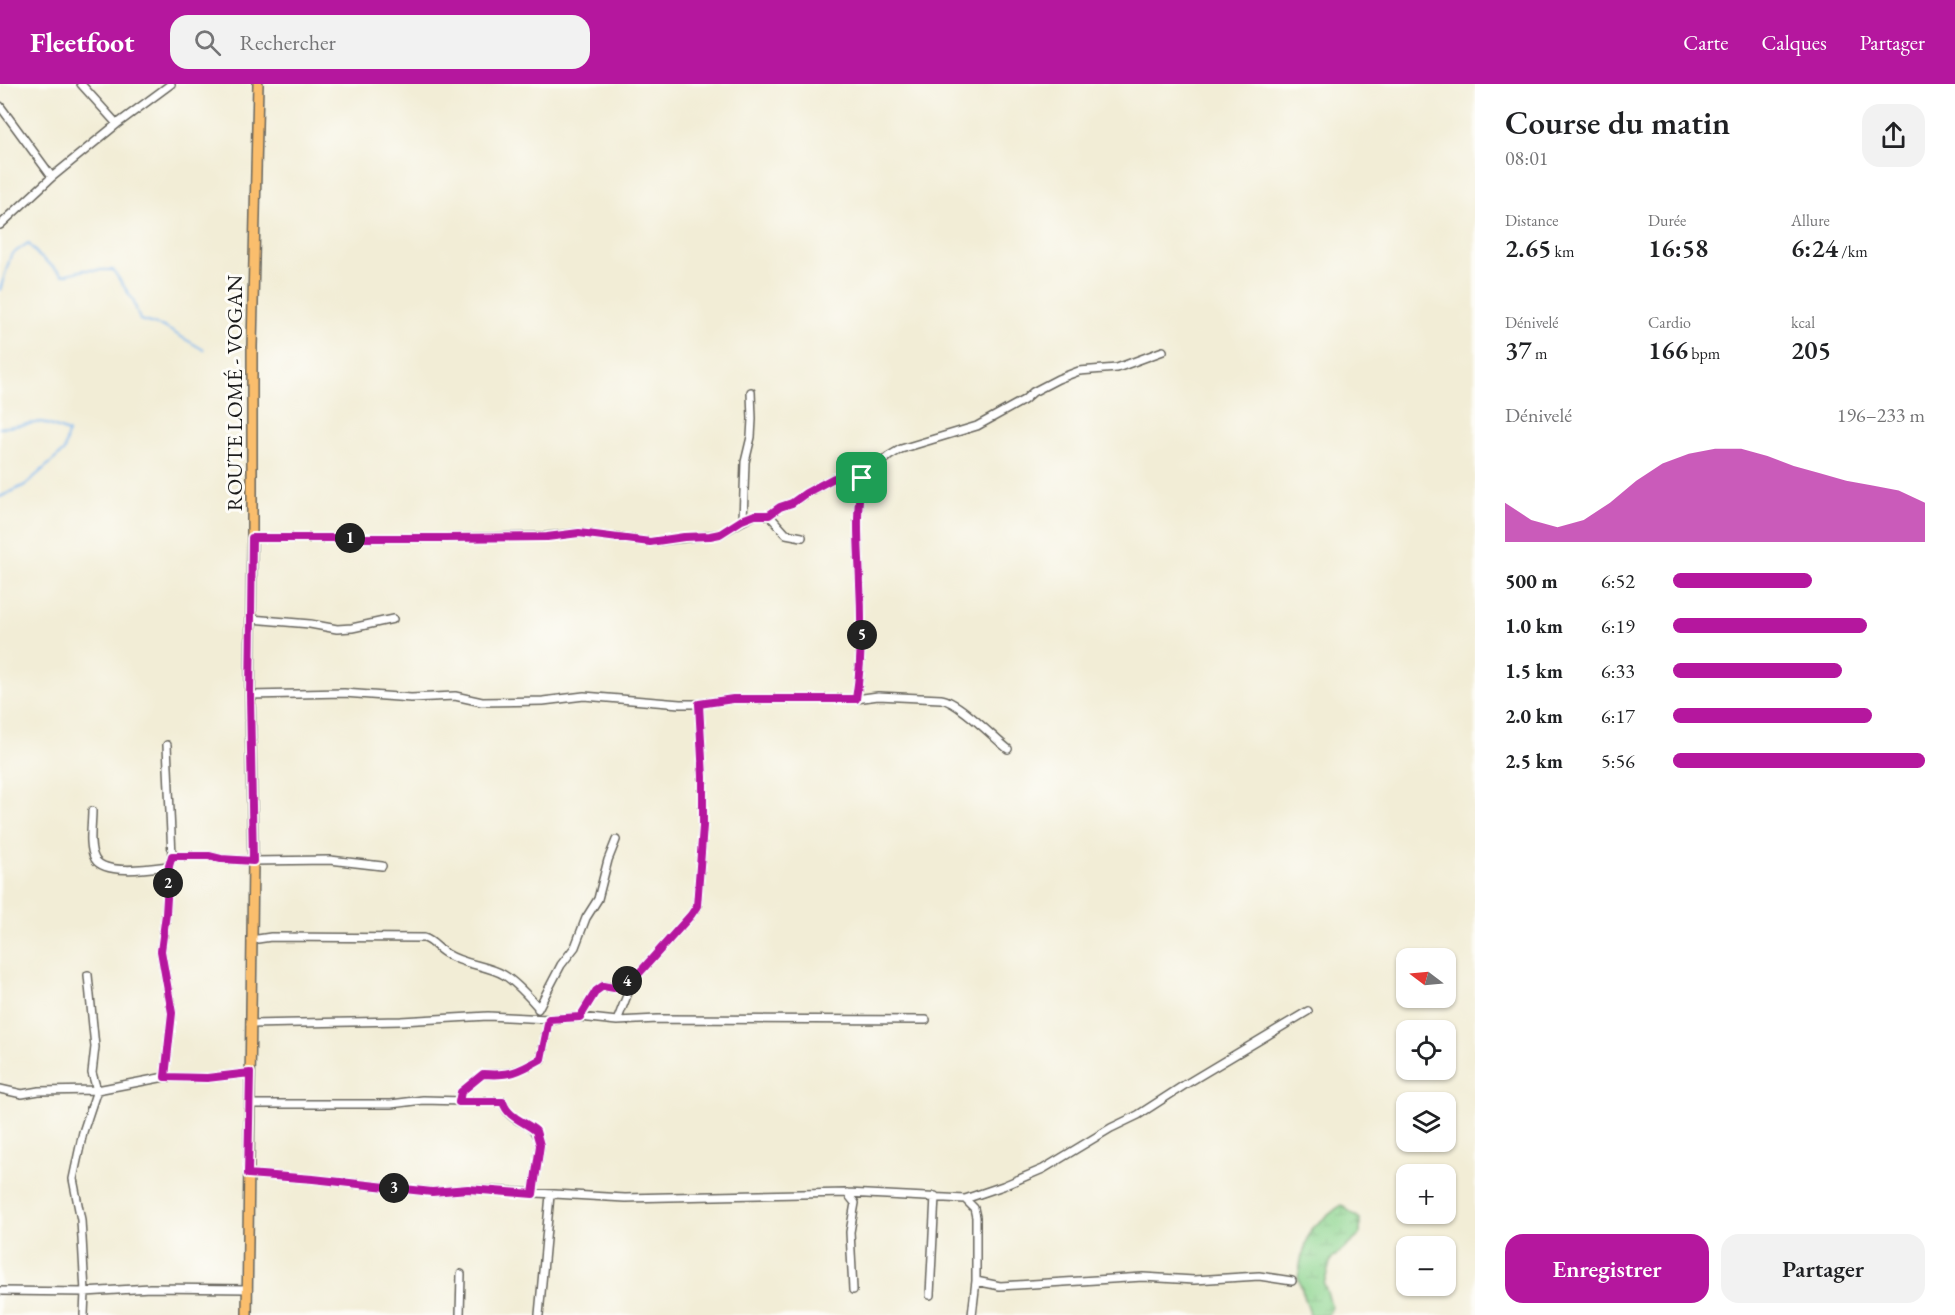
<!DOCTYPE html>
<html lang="fr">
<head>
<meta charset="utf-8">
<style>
	body { margin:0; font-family:"EB Garamond",serif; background:#f2f2f2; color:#202124; height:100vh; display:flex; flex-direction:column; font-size:22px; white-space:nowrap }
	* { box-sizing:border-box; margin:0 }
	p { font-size:20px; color:#757577 }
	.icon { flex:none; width:33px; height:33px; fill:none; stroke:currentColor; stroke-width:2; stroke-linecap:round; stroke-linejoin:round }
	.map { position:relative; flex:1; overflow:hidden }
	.sheet { display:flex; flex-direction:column; background:#fff; width:480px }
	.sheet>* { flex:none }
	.needle { width:39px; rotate:286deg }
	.tools { position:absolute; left:1396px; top:864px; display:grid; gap:12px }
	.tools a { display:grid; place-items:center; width:60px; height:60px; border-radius:12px; background:#fff; box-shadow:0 2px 4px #0004; font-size:30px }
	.pin { position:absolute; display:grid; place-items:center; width:51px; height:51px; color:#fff; margin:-26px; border-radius:12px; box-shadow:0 3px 9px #0006 }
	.km { position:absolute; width:30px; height:30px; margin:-15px; border-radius:50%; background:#222; color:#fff; font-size:16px; line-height:30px; text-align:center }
	.round { display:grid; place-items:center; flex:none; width:63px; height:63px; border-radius:18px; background:#f2f2f2 }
	.head { display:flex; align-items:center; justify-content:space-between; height:102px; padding:0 30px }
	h1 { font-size:33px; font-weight:600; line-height:45px }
	.stats { display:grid; grid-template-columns:repeat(3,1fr); gap:9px; height:102px; padding:6px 30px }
	.stats div { display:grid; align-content:center }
	.stats b { font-size:26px; font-weight:600 }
	.stats small { font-size:16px; font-weight:400 }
	.stats p { font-size:16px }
	.chart { height:168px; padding:12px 30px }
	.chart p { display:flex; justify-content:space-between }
	.chart svg { width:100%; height:108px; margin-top:6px; fill:#b5179e; opacity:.7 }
	.action { display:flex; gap:12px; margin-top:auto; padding:12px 30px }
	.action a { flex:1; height:69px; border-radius:18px; background:#b5179e; color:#fff; font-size:24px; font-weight:600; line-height:69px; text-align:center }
	.action a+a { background:#f2f2f2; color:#202124 }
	ul { padding:0 30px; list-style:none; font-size:20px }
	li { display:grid; grid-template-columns:96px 72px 1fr; align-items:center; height:45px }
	li i { height:15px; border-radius:8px; background:#b5179e }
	header { display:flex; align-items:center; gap:36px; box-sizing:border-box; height:84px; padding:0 30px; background:#b5179e; color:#fff }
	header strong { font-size:28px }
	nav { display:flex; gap:33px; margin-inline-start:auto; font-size:21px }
	.search { width:420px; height:54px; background:#f2f2f2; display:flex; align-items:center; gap:15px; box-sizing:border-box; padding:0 21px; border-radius:18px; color:#757577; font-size:22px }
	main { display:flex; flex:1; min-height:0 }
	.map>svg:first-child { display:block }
	.wetland { fill:url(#wetland-marsh); stroke:#557856; stroke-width:1.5 }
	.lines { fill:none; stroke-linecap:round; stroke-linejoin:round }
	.stream { stroke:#7eb5ed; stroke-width:2 }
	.minor-casing { stroke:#67655d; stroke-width:10 }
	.major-casing { stroke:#67655d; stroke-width:12 }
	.minor { stroke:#fff; stroke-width:7 }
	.major { stroke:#fabe6d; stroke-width:9 }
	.route-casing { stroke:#fff; stroke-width:12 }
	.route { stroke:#b5179e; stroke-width:8 }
	.labels { text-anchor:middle; stroke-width:6; stroke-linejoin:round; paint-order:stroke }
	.street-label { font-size:22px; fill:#1c1c1c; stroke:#fdfcf7 }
</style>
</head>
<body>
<header>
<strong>Fleetfoot</strong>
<div class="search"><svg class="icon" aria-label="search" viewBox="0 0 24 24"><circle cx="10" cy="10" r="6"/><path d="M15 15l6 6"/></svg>Rechercher</div>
<nav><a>Carte</a><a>Calques</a><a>Partager</a></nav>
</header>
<main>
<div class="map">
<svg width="1475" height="1231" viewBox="0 0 1475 1231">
	<defs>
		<pattern id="wetland-marsh" width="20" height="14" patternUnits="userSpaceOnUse" patternTransform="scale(1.5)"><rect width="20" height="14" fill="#8ed590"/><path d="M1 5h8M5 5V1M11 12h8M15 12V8" fill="none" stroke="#7ab67c"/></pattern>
	</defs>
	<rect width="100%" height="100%" fill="#fdfcf7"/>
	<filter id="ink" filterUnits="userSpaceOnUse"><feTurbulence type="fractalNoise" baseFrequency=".0167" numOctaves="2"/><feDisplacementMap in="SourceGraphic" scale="12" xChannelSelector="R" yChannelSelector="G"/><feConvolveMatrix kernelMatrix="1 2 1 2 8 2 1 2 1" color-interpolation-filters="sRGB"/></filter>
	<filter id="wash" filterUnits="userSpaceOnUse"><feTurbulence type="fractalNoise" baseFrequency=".008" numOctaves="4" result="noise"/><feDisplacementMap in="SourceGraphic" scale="24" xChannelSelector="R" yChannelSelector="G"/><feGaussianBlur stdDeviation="1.35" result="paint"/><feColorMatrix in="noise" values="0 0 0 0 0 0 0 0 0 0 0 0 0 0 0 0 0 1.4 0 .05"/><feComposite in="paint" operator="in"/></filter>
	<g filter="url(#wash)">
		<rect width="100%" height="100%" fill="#f2edd6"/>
		<!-- wetland -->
		<path class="wetland" d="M1341,1121L1360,1135V1151L1331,1176L1324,1200L1332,1223L1328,1231H1309L1310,1230L1298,1194L1301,1176L1311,1145Z"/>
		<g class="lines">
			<!-- stream -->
			<path class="stream" d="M0,206L11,171L28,159L39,172L63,191L84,186H113L133,216L140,236L164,243L204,266
				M0,344L42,338L68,348L64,367L25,401L0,413"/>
		</g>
	</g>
	<g filter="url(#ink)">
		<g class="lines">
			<!-- minor casing -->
			<g class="minor-casing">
				<path id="minor" d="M81,0L117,40
					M0,22L52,93
					M0,141L52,93L117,40L171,0
					M769,431L786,450L802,453
					M743,437L745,378L751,353L752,335L751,308
					M252,454H444L547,452L579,449L650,458L720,450L743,437L755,431H769L780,423L792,419L806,409L834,394L849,396L862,394L889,372L901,365L977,342L1024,316L1033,308L1058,295L1079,287L1117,284L1163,267
					M251,535L310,540L337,545L352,544L393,535
					M250,611L344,609L411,614L455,612L482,618L543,617L584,612L680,620H699L733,615H856L878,612L941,615C958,617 993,653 1008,665
					M856,615C862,577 862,539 860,500C859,464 855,430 862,394
					M92,727C92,741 88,762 95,775C105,792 153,784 169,782
					M172,772H209L221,775L253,777L330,776L382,782
					M251,856L271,853L424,854C434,857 438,866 447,870C464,881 487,881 504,891C517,899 528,912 538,923
					M538,925L561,881L575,863L586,834L598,815L608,776L616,756
					M580,933L596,907L603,902L614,904L623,898L633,896
					M617,937L633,896L691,831L697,822L703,742V693L699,620
					M250,940L401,937L488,932L549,935L580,933L617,937L658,935L926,936
					M165,993L172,929L161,867L166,830L169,782L172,772L167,661
					M0,1005L22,1010L39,1007L97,1006L165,993L207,994L250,989
					M459,1018L461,1008L483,990C510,991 518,988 541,975L549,935
					M250,1020H391L423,1016L503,1018C511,1044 534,1032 540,1061L533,1110
					M248,1090L313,1095L433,1108L468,1105L625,1114L847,1109L965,1115L974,1124L976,1133V1197L972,1231
					M847,1109L855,1119L850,1148L853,1206
					M965,1115L1003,1102L1043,1085L1111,1044L1138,1031L1186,1000L1308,927
					M976,1197L1000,1202L1143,1193L1194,1196L1259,1192L1292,1197
					M0,1207L85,1208L150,1204L248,1205
					M930,1211L935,1112
					M84,1231L85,1208L81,1136L73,1095L83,1048L97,1006L92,989L95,963L88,891
					M460,1231L461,1190
					M539,1231L550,1111"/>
			</g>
			<!-- major casing -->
			<g class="major-casing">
				<path id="major" d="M247,1231L253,777L250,611L252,454V263L258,0"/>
			</g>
			<!-- minor -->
			<use href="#minor" class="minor"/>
			<!-- major -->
			<use href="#major" class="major"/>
		</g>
	</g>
	<g class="lines" filter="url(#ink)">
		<!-- route casing -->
		<g class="route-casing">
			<path id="route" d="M834,394L849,396L862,394C855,430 859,464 860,500C862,539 862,577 856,615H733L699,620L703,693V742L697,822L691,831L633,896L623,898L614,904L603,902L596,907L580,933L549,935L541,975C518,988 510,992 483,990L461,1008L459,1018H503C508,1034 524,1037 536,1047L540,1061L533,1110L468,1105L432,1108L313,1095L248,1090L250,989L207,994L165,993L172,929L161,867L166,830L169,782L172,772H209L221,775L253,777L250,611L252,454H444L547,453L579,449L650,458L684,453L710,452L720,450L742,436L755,431H769L780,423L792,419L806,409Z"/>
		</g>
		<!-- route -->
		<use href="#route" class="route"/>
	</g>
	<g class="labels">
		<!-- street labels -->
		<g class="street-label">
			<text transform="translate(234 309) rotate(-90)" y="8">ROUTE LOMÉ - VOGAN</text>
		</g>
	</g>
</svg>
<div class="tools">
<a><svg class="needle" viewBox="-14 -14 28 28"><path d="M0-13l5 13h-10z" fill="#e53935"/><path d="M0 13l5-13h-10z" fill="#757577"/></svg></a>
<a><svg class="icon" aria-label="locate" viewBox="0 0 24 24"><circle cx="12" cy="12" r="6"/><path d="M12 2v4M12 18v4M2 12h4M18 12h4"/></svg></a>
<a><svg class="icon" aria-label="layers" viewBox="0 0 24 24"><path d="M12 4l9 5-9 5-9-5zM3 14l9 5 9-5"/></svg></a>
<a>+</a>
<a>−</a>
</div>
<div class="pin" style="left:862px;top:394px;background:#1e9e55"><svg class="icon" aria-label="arrive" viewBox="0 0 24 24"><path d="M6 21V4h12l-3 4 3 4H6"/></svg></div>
<b class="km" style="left:350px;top:454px">1</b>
<b class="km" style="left:168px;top:799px">2</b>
<b class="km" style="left:394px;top:1104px">3</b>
<b class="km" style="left:627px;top:897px">4</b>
<b class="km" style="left:862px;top:551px">5</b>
</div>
<section class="sheet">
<div class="head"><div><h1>Course du matin</h1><p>08:01</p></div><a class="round"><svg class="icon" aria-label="share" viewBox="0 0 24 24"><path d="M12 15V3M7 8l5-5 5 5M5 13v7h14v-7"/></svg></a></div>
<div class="stats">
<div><p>Distance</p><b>2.65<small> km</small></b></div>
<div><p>Durée</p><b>16:58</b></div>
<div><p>Allure</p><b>6:24<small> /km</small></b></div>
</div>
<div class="stats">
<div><p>Dénivelé</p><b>37<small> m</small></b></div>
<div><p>Cardio</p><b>166<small> bpm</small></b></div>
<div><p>kcal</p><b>205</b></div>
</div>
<div class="chart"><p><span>Dénivelé</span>196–233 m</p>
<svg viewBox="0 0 160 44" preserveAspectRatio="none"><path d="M0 44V28L10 35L20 38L30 35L40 28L50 19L60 12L70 8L80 6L90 6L100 9L110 13L120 16L130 19L140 21L150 23L160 28V44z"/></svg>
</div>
<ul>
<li><b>500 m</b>6:52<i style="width:55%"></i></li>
<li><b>1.0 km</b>6:19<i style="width:77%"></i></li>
<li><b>1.5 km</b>6:33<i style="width:67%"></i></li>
<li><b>2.0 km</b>6:17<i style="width:79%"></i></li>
<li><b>2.5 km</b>5:56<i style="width:100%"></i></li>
</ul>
<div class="action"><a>Enregistrer</a><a>Partager</a></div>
</section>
</main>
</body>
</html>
